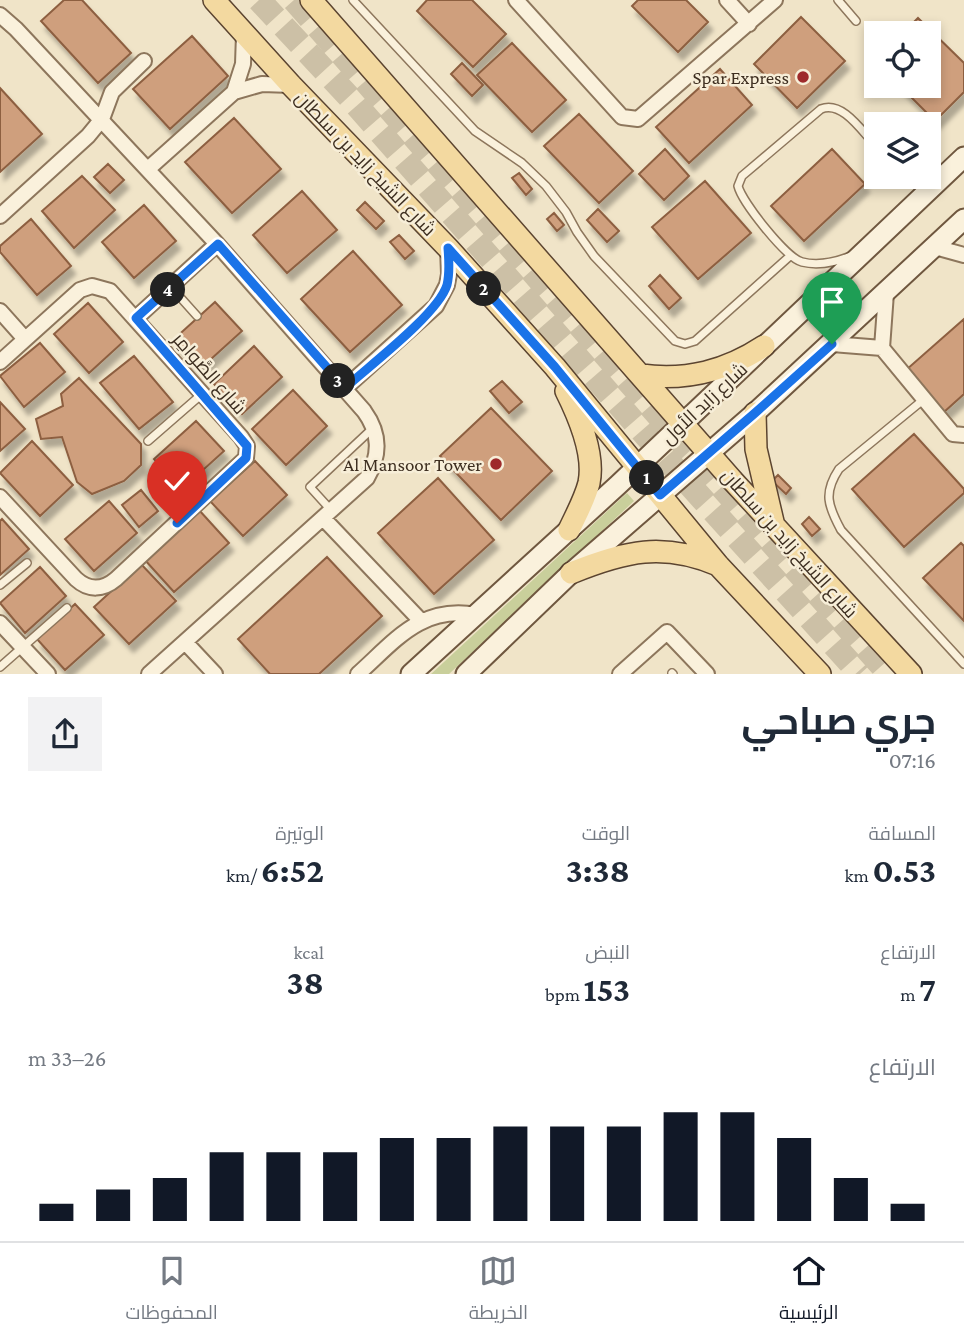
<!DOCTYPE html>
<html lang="ar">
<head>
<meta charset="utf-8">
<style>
	body { margin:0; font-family:"Crimson Pro",Cairo,serif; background:#f2f2f3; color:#1f2937; direction:rtl; height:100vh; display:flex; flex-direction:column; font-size:26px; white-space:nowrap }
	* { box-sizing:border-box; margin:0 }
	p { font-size:23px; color:#747a83 }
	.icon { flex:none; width:38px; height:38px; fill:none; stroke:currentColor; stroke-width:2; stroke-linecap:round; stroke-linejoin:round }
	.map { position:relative; height:674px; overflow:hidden; direction:ltr }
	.side { display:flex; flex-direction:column; background:#fff; flex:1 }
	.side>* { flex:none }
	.tools { position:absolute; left:864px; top:21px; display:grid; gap:14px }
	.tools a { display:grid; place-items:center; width:77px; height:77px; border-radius:0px; background:#fff; box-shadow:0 4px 10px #0003; font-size:35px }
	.pin { position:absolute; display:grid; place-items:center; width:60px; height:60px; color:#fff; margin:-72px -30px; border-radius:50% 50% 50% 0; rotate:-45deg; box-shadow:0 0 7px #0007 }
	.pin .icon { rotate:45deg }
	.km { position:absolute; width:35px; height:35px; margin:-18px; border-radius:50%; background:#222; color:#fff; font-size:19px; line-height:35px; text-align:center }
	.round { display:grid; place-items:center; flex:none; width:74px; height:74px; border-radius:0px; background:#f2f2f3 }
	.summary { display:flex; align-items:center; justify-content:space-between; height:119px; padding:0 28px }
	h1 { font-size:38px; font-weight:700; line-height:52px }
	.stats { display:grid; grid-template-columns:repeat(3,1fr); gap:10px; height:119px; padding:7px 28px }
	.stats div { display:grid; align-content:center }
	.stats b { font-size:35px; font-weight:700 }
	.stats small { font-size:19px; font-weight:400 }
	.stats p { font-size:19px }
	.chart { height:196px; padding:14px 28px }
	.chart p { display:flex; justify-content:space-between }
	.chart svg { width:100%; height:126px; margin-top:7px; stroke:#111827; stroke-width:6 }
	.tab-bar { display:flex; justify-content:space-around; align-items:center; height:98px; border-top:2px solid #e0e1e3; background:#fff; font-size:19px; color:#747a83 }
	.tab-bar a { display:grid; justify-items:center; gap:4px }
	.tab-bar .active { color:#111827 }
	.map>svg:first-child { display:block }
	.green { fill:#c9cf9b }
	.building { fill:#cf9f7d; stroke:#8d5f41; stroke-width:2; filter:url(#shadow) }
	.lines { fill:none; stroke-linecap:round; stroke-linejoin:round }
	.highway-tunnel { stroke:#ccc0a6; stroke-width:24; stroke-dasharray:24 12; stroke-linecap:butt }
	.lane-casing { stroke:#8d765c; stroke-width:10 }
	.street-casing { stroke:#8d765c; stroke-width:18 }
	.secondary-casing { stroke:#6f573f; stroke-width:23 }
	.primary-casing { stroke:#5b4430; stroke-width:24 }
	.lane { stroke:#faf1dc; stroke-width:7 }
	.street { stroke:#faf1dc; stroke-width:14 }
	.secondary { stroke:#faf1dc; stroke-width:19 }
	.primary { stroke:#f3d9a0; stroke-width:21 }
	.route-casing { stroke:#fff; stroke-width:14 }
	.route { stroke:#1a73e8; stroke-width:9 }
	.poi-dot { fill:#9e2a2b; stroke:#f7eed8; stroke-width:2.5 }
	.labels { text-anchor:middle; stroke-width:5; stroke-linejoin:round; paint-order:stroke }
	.poi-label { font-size:19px; fill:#3d2e20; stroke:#f7eed8; text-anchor:end }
	.street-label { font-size:19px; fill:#3d2e20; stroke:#f7eed8 }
</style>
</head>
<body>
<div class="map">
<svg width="964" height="674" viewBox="0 0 964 674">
	<defs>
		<filter id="shadow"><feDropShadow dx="4.5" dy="8" stdDeviation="2" flood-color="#0004"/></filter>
	</defs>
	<rect width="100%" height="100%" fill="#f0e4c8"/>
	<!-- green -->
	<path class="green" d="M627,493L634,501L449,674H431Z"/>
	<!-- building -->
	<path class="building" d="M64,0H82L131,53L98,83L41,21Z
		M427,0H472L506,34L473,67L417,11Z
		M638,0H686L708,22L678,52L632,6Z
		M801,17L845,61L797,108L754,64Z
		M918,18L964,63V92L935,121L900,86H929V33H903Z
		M192,36L228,76L170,129L133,89Z
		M512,43L566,100L532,132L477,75Z
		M462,63L483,85L472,96L451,74Z
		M720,69L752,105L689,163L656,127Z
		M0,88L42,134L0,172Z
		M579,114L633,171L599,203L544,146Z
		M234,118L281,169L232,213L185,162Z
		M665,149L689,176L664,200L639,174Z
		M832,149L865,184L804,241L771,206Z
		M108,164L124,180L110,193L94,177Z
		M519,173L532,189L526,195L512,178Z
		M82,176L115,210L74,248L42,211Z
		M705,181L751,233L698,279L652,227Z
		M302,191L337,230L287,273L253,235Z
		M365,202L384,221L376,229L357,210Z
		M144,205L176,241L134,278L102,242Z
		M598,209L619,231L607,242L587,220Z
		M554,213L564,225L557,231L547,219Z
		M31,219L71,266L37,295L0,252V246Z
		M399,235L414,251L405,259L390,242Z
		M353,251L402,305L350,352L301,299Z
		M660,275L681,298L669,309L649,286Z
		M215,302L242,331L200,369L173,340Z
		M88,303L123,342L89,373L54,334Z
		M964,319V394L944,412L906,370Z
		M40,343L65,372L24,407L0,376Z
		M254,346L282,377L242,414L214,384Z
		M134,356L173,402L139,429L100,383Z
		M79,378L141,444V465L124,481L92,494L77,482L62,437L41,439L36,419L63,406L61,394Z
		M502,381L522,402L509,413L490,391Z
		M293,390L327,426L286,465L252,429Z
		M0,402L25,429L0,451Z
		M491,408L552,471L501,520L440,456Z
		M196,421L224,451L182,489L154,459Z
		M914,434L964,489V493L904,547L852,489Z
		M32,441L73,485L40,516L0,473Z
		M255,461L287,495L243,536L210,501Z
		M778,475L791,488L786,494L772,481Z
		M438,478L494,540L434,594L378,533Z
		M141,490L158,511L139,527L122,505Z
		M109,501L137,533L94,571L65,539Z
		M199,510L229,543L174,592L144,559Z
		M809,517L820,529L812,536L802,524Z
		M2,519L29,549L0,575V521Z
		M961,543L964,546V621L923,578Z
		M327,557L382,616L319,674H270L238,639Z
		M141,564L176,601L129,644L94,607Z
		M40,567L66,596L25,633L0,603Z
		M75,604L104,635L65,670L37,639Z"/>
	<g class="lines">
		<!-- highway-tunnel -->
		<path class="highway-tunnel" d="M259,0L351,99L669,462L860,674
			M294,0L685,446L889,674"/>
		<!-- lane casing -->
		<g class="lane-casing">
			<path id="lane" d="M353,0L475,131L522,163L546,186L566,212L577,232L594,256L675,341L685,344L695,341L790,256
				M838,0L856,21
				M851,256C836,262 818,266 802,262C786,258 742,202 738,186L742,176L821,109C843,100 863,133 877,147
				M171,287L197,316
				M923,400L839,469C823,493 828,506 841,530L964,664
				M148,441L202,394
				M331,510L310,487L373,428
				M0,585L27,563
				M0,667L67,608
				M672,673L673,674"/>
		</g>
		<!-- street casing -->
		<g class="street-casing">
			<path id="street" d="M516,0L622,117L638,119L775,0
				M727,0L749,24
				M0,15L16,29L217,244L364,411C380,433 381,454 367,478L149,674
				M234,92L243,64L244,34
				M148,169L234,92L262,84L291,85
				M0,216L88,136L102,119L112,92L144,61
				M935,247L964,255
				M886,293L882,348L953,434L964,435
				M0,311L25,339
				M136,318L217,244
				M832,344L882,348
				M0,362L80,290L92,286L110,291L241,437L247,446L246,458L116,579C103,590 89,591 76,579L0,497
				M345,388L436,306L447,285L449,274L448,248
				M323,518L421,621
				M0,623L48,674
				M185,642L215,674
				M358,674C395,641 421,605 476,615
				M620,674L667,632L707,674"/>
		</g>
		<!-- secondary casing -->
		<g class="secondary-casing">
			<path id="secondary" d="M411,674L618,485L964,157
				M466,674L571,573L755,413L964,219"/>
		</g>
		<!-- primary casing -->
		<g class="primary-casing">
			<path id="primary" d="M214,0L291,85L448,248L555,367L718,565L820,674
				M311,0L733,481L911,674
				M641,375C687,381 726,371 764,346
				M566,391C579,417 595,454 589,483C585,499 576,515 569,530
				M755,413L756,449L774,526
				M571,573C625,551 663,542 718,565"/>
		</g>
		<!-- lane -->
		<use href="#lane" class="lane"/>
		<!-- street -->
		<use href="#street" class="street"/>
		<!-- secondary -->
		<use href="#secondary" class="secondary"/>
		<!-- primary -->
		<use href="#primary" class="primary"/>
	</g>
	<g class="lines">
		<!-- route casing -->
		<g class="route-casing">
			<path id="route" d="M177,523L246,458L247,446L136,318L218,244L345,388C369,366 438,314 447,285C450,273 449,260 448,248L555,367L660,495L755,413L832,344"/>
		</g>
		<!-- route -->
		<use href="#route" class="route"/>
	</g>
	<!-- markers -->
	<g class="poi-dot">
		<circle cx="803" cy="77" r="7"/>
		<circle cx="496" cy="464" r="7"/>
	</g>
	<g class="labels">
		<!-- poi labels -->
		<g class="poi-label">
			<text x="789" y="84">Spar Express</text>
			<text x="482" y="471">Al Mansoor Tower</text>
		</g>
		<!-- street labels -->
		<g class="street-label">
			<text transform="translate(366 163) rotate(46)" y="7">شارع الشيخ زايد بن سلطان</text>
			<text transform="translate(210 373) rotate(49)" y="7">شارع الصَّوامِر</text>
			<text transform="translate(704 403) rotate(-43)" y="7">شارع زايد الأول</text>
			<text transform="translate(790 543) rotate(48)" y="7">شارع الشيخ زايد بن سلطان</text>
		</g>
	</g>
</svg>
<div class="tools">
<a><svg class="icon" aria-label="locate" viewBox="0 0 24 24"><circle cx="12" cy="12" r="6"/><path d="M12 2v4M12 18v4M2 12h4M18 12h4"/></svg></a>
<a><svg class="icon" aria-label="layers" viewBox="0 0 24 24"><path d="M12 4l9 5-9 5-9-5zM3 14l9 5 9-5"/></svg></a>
</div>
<div class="pin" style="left:832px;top:344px;background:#1e9e55"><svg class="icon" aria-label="arrive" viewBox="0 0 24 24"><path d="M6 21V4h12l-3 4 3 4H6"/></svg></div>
<div class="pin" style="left:177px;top:523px;background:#d93025"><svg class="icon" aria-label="check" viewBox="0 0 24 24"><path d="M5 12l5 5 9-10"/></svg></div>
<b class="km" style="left:647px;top:478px">1</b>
<b class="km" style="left:484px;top:289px">2</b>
<b class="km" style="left:338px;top:381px">3</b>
<b class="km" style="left:168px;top:290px">4</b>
</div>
<section class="side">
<div class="summary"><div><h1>جري صباحي</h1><p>07:16</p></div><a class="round"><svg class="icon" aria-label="share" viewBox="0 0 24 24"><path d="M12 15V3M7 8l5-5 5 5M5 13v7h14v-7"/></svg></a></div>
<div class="stats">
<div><p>المسافة</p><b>0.53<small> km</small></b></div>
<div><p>الوقت</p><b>3:38</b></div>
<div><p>الوتيرة</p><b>6:52<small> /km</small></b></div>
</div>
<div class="stats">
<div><p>الارتفاع</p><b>7<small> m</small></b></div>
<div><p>النبض</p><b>153<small> bpm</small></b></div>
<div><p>kcal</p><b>38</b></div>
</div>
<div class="chart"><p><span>الارتفاع</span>26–33 m</p>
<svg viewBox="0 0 160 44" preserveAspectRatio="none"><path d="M5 44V38M15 44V33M25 44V29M35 44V20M45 44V20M55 44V20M65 44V15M75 44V15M85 44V11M95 44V11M105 44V11M115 44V6M125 44V6M135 44V15M145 44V29M155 44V38"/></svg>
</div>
</section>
<nav class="tab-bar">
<a class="active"><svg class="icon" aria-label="home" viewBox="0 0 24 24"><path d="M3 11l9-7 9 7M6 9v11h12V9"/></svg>الرئيسية</a>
<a><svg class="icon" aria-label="map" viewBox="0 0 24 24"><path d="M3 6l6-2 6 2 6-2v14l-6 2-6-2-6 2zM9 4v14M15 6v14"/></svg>الخريطة</a>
<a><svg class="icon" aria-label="saved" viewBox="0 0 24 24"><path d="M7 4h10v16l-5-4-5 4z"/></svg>المحفوظات</a>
</nav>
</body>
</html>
